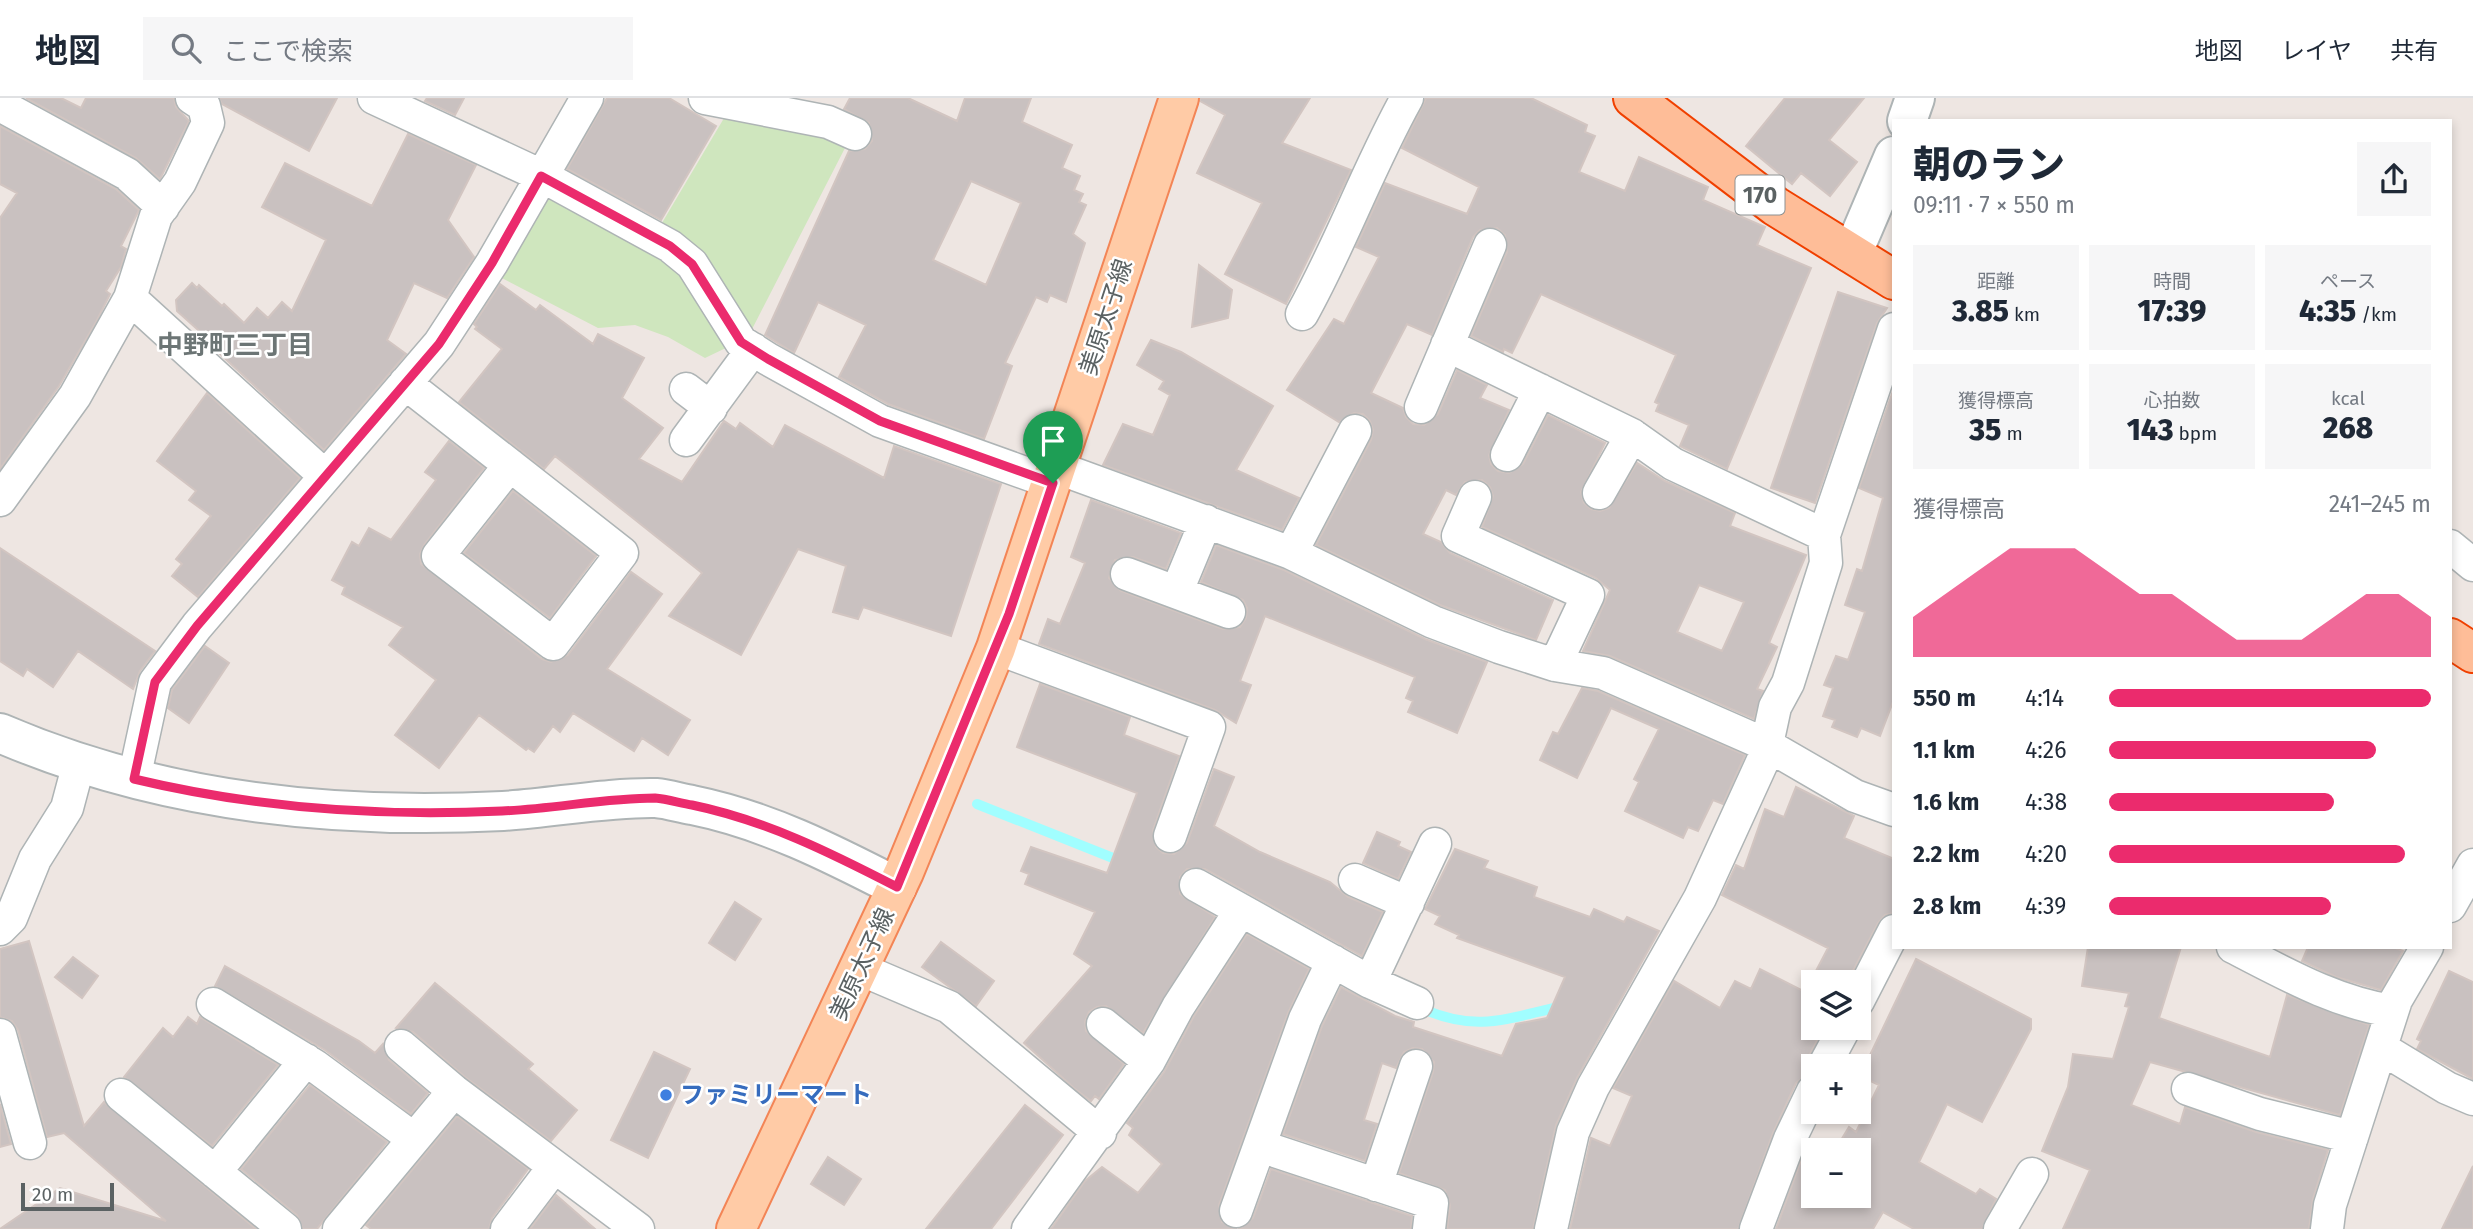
<!DOCTYPE html>
<html lang="ja">
<head>
<meta charset="utf-8">
<style>
	body { margin:0; font-family:"Fira Sans","Noto Sans JP",sans-serif; background:#f6f6f7; color:#1f2937; height:100vh; display:flex; flex-direction:column; font-size:26px; white-space:nowrap }
	* { box-sizing:border-box; margin:0 }
	p { font-size:23px; color:#747a83 }
	.icon { flex:none; width:38px; height:38px; fill:none; stroke:currentColor; stroke-width:2; stroke-linecap:round; stroke-linejoin:round }
	.map { position:relative; flex:1; overflow:hidden }
	.panel { position:absolute; left:1892px; top:21px; width:560px; height:830px; display:flex; flex-direction:column; background:#fff; border-radius:0px; box-shadow:0 4px 10px #0003 }
	.panel>* { flex:none }
	.buttons { position:absolute; left:1801px; top:872px; display:grid; gap:14px }
	.buttons a { display:grid; place-items:center; width:70px; height:70px; border-radius:0px; background:#fff; box-shadow:0 4px 10px #0003; font-size:35px }
	.scale { position:absolute; left:21px; bottom:18px; width:93px; box-sizing:border-box; padding-left:7px; border:4px solid #5b6263; border-top:0; font-size:19px; line-height:24px; white-space:nowrap; color:#5b6263; -webkit-text-stroke:5px #fff; paint-order:stroke }
	.pin { position:absolute; display:grid; place-items:center; width:60px; height:60px; color:#fff; margin:-72px -30px; border-radius:50% 50% 50% 0; rotate:-45deg; box-shadow:0 0 7px #0007 }
	.pin .icon { rotate:45deg }
	.round { display:grid; place-items:center; flex:none; width:74px; height:74px; border-radius:0px; background:#f6f6f7 }
	.headline { display:flex; align-items:center; justify-content:space-between; height:119px; padding:0 21px }
	h1 { font-size:38px; font-weight:800; line-height:52px }
	.metrics { display:grid; grid-template-columns:repeat(3,1fr); gap:10px; height:119px; padding:7px 21px }
	.metrics div { display:grid; align-content:center; border-radius:0px; background:#f6f6f7; text-align:center }
	.metrics b { font-size:30px; font-weight:800 }
	.metrics small { font-size:19px; font-weight:400 }
	.metrics p { font-size:19px }
	.chart { height:196px; padding:14px 21px }
	.chart p { display:flex; justify-content:space-between }
	.chart svg { width:100%; height:126px; margin-top:7px; fill:#eb2b6d; opacity:.7 }
	ul { padding:0 21px; list-style:none; font-size:23px }
	li { display:grid; grid-template-columns:112px 84px 1fr; align-items:center; height:52px }
	li i { height:18px; border-radius:9px; background:#eb2b6d }
	header { display:flex; align-items:center; gap:42px; box-sizing:border-box; height:98px; padding:0 35px; background:#fff; border-bottom:2px solid #e0e1e3 }
	header strong { font-size:33px }
	nav { display:flex; gap:38px; margin-inline-start:auto; font-size:24px }
	.search { width:490px; height:63px; background:#f6f6f7; display:flex; align-items:center; gap:18px; box-sizing:border-box; padding:0 24px; border-radius:0px; color:#747a83; font-size:26px }
	.map>svg:first-child { display:block }
	.green { fill:#cfe6be }
	.lines { fill:none; stroke-linecap:round; stroke-linejoin:round }
	.stream { stroke:#a1feff; stroke-width:10 }
	.building { fill:#c9c1c0; stroke:#d2c5c1; stroke-width:2; fill-rule:evenodd }
	.minor-casing { stroke:#aeb4b5; stroke-width:35 }
	.tertiary-casing { stroke:#aeb4b5; stroke-width:42 }
	.primary-casing { stroke:#f38556; stroke-width:42 }
	.trunk-casing { stroke:#f04000; stroke-width:42 }
	.minor { stroke:#fff; stroke-width:32 }
	.tertiary { stroke:#fff; stroke-width:38 }
	.primary { stroke:#ffcba6; stroke-width:38 }
	.trunk { stroke:#febd98; stroke-width:38 }
	.route-casing { stroke:#fff; stroke-width:14 }
	.route { stroke:#eb2b6d; stroke-width:9 }
	.shop-dot { fill:#3f7fe0; stroke:#fff; stroke-width:2.5 }
	.labels { text-anchor:middle; stroke-width:5; stroke-linejoin:round; paint-order:stroke }
	.shield { fill:#fff; stroke:#8c9192; stroke-width:2 }
	.shield-label { font-size:23px; font-weight:bold; fill:#5b6263 }
	.street-label { font-size:24px; fill:#5b6263; stroke:#fff }
	.shop-label { font-size:24px; font-weight:bold; fill:#366cbe; stroke:#fff; text-anchor:start }
	.neighbourhood-label { font-size:26px; font-weight:bold; fill:#6c7575; stroke:#fff }
</style>
</head>
<body>
<header>
<strong>地図</strong>
<div class="search"><svg class="icon" aria-label="search" viewBox="0 0 24 24"><circle cx="10" cy="10" r="6"/><path d="M15 15l6 6"/></svg>ここで検索</div>
<nav><a>地図</a><a>レイヤ</a><a>共有</a></nav>
</header>
<div class="map">
<svg width="2473" height="1131" viewBox="0 0 2473 1131">
	<rect width="100%" height="100%" fill="#eee6e2"/>
	<!-- green -->
	<path class="green" d="M730,10L815,26L846,48L749,237L659,130Z
		M543,94L679,165L730,248L705,260L668,239L635,227L598,230L498,178Z"/>
	<g class="lines">
		<!-- stream -->
		<path class="stream" d="M977,706L1123,764
			M1425,906L1423,911C1479,935 1507,920 1563,908"/>
	</g>
	<!-- building -->
	<path class="building" d="M26,0H61L81,10L86,0H174L176,9L189,23L160,81L136,60Z
		M219,0H337L309,53L222,6Z
		M427,0H464L455,17L425,3Z
		M607,0H669L716,28L661,122L567,71Z
		M850,0H908L957,23L965,0H1031L1022,24L1072,47L1062,70L1080,78L1074,92L1083,96L1079,104L1086,107L1073,136L1085,145L1066,204L1050,197L1047,204L1036,199L1005,265L1012,268L984,341L888,306L839,279L866,227L818,204L794,255L765,237L849,53L865,51L872,43L869,25L844,11ZM971,83L1021,105L986,187L933,162Z
		M1200,0H1310L1282,45L1351,72L1286,206L1225,176L1262,105L1197,75L1225,17L1200,3Z
		M1426,0H1531L1587,27L1585,34L1595,38L1579,74L1625,93L1639,59L1708,89L1703,102L1765,129L1757,147L1811,170L1727,371L1680,348L1689,327L1656,313L1659,306L1655,304L1676,257L1541,196L1512,255L1504,251L1503,254L1471,238L1507,154L1505,137L1497,130L1480,132L1473,139L1432,237L1407,226L1371,295L1403,310L1406,319L1413,326L1424,327L1438,316L1457,272L1487,287L1480,300L1509,312L1489,357L1491,366L1498,373L1509,375L1523,366L1548,317L1605,345L1581,394L1584,405L1591,411L1600,413L1609,410L1637,365L1665,383L1735,415L1730,428L1806,457L1769,545L1777,549L1757,591L1763,593L1754,621L1610,558L1583,553L1610,492L1596,480L1482,429L1493,398L1490,389L1482,382L1465,384L1456,397L1446,392L1423,436L1441,444L1450,455L1553,502L1536,542L1440,507L1316,447L1371,342L1373,332L1370,323L1363,316L1354,315L1339,324L1287,292L1334,221L1344,226L1379,159L1356,149L1385,85L1467,116L1479,89L1402,50ZM1699,487L1744,504L1722,553L1677,534Z
		M1785,0H1864L1829,42L1857,64L1830,98L1801,75L1792,86L1746,48Z
		M0,28L116,91L139,112L121,148L126,151L121,169L106,193L110,196L96,224L59,288L0,371V120L17,95L0,86Z
		M408,36L476,67L448,122L474,159L447,200L414,185L387,242L406,256L324,352L205,242L207,240L177,213L176,202L192,185L197,190L199,187L222,208L224,206L244,225L257,210L268,220L282,204L292,213L326,142L262,109L285,65L372,108Z
		M1199,167L1232,192L1228,220L1192,229Z
		M500,186L536,212L540,207L593,246L598,236L644,260L622,300L663,330L639,361L682,384L724,323L736,331L740,325L773,349L785,327L884,380L894,348L1001,386L951,538L863,509L858,521L833,514L846,468L798,451L741,557L669,518L702,475L555,358L544,371L459,304L502,251L475,231L477,229L474,226Z
		M1838,194L1887,210L1877,225L1815,405L1771,390Z
		M1151,242L1181,254L1273,308L1236,372L1299,400L1282,432L1103,367L1123,326L1153,337L1170,297L1159,291L1164,283L1137,267Z
		M1894,290V601L1880,638L1861,630L1857,639L1832,629L1835,622L1823,618L1833,590L1824,587L1836,558L1848,562L1865,514L1845,507L1857,471L1862,473L1883,400L1859,390Z
		M207,295L300,380L198,499L172,478L182,466L176,461L211,418L189,402L196,393L157,363Z
		M449,343L484,370L424,447L420,456L421,466L542,561L551,564L568,557L631,474L662,496L607,571L690,622L668,657L642,640L634,653L573,615L560,634L553,628L534,654L528,650L526,652L479,617L439,670L395,637L436,582L389,547L403,529L342,496L345,489L332,482L352,444L359,448L369,430L391,442L436,382L425,374Z
		M513,393L596,458L550,520L464,455Z
		M1091,402L1181,435L1166,471L1133,459L1115,462L1109,480L1121,493L1223,531L1240,529L1246,520L1247,510L1243,502L1201,484L1216,447L1284,472L1425,541L1487,564L1457,635L1408,614L1413,603L1406,600L1415,579L1265,518L1240,583L1251,587L1236,625L1215,612L1039,546L1048,521L1060,526L1085,465L1071,459Z
		M0,450L155,553L140,573L133,591L78,553L53,589L27,571L23,578L0,563Z
		M205,548L229,565L189,625L168,610L172,592Z
		M1040,586L1130,619L1124,637L1179,658L1153,732L1156,749L1163,755L1174,756L1187,745L1214,671L1234,679L1214,728L1260,754L1330,784L1348,799L1383,814L1362,858L1205,771H1187L1180,779V796L1215,819L1143,935L1106,908L1097,909L1089,914L1085,924L1086,933L1124,966L1099,1001L1095,998L1091,1003L1075,991L1024,945L1092,868L1074,856L1095,814L1025,786L1029,776L1021,773L1031,749L1107,775L1137,695L1017,649Z
		M1582,590L1598,593L1745,657L1723,706L1713,702L1698,733L1688,729L1683,740L1625,713L1639,684L1634,681L1659,631L1611,610L1577,680L1540,662L1553,634L1558,636Z
		M1796,689L1854,718L1844,740L1894,761V815L1885,817L1878,825L1847,884H1813V929H1824L1808,960V976L1796,985L1773,1035L1738,1131H1570L1591,1040L1610,1048L1632,998L1613,990L1674,883L1720,910L1735,883L1751,891L1760,871L1805,894L1828,850L1722,797L1736,767L1744,771L1765,711L1784,719Z
		M1377,734L1400,744L1398,748L1411,754L1398,781L1363,765Z
		M1455,751L1488,763L1484,770L1537,789L1534,799L1590,819L1594,811L1624,824L1627,819L1659,833L1577,980L1556,1027L1533,1131H1447L1450,1107L1445,1092L1399,1075L1433,974L1434,964L1422,951L1413,950L1404,954L1396,970L1382,965L1364,1022L1377,1026L1365,1063L1283,1036L1322,928L1341,889L1395,918L1414,924L1413,929L1502,958L1516,926L1547,920L1565,879L1457,840L1459,837L1435,826L1440,818L1425,811Z
		M735,804L761,821L735,862L709,845Z
		M1247,836L1309,871L1288,915L1219,1107L1222,1124L1237,1131H1051L1085,1083L1102,1069L1138,1095L1162,1066L1129,1037L1133,1030L1127,1025L1164,974L1194,918Z
		M29,843L84,1028L104,1004L256,1131H0L60,1090L166,1123L64,1035L47,1039L18,932L12,923L0,919V851Z
		M941,844L994,883L976,908L922,869Z
		M2088,849H2181L2159,920L2270,959L2287,897L2369,927L2340,1017L2150,964L2131,1007L2180,1026L2185,1009L2256,1034L2328,1052L2313,1101L2309,1131H2063L2090,1072L2042,1053L2068,989L2073,956L2113,961L2129,909L2125,908L2129,895L2082,888Z
		M2308,849H2393L2403,853L2381,892L2336,879L2302,863Z
		M73,859L98,878L82,900L55,879Z
		M1916,861L2031,921V931L1982,1024L1947,1006L1919,1064L1976,1096L1980,1091L1996,1101L1982,1131H1914L1883,1114L1873,1131H1776L1803,1057L1813,1062V1097H1858V1052H1835L1849,1029L1856,1034L1879,987L1860,978Z
		M225,868L359,943L375,955L383,946L389,962L428,995L411,1016L325,952L215,888Z
		M2449,873L2473,884V981L2417,951L2421,943L2417,941Z
		M435,885L533,966L528,971L577,1012L551,1043L465,979L413,934L396,930Z
		M188,919L197,926L200,919L278,967L212,1048L124,979L163,930L173,939Z
		M654,954L690,971L648,1060L611,1042Z
		M310,987L387,1044L317,1131H303L297,1117L241,1071Z
		M0,1006L11,1046L0,1049Z
		M1025,1007L1063,1037L991,1131H926Z
		M457,1018L528,1071L492,1120L489,1131H371L366,1127Z
		M828,1059L861,1081L844,1107L811,1086Z
		M2473,1068V1131H2442Z
		M1271,1071L1412,1118L1411,1131H1239L1253,1120Z
		M556,1097L595,1131H530Z"/>
	<g class="lines">
		<!-- minor casing -->
		<g class="minor-casing">
			<path id="minor" d="M374,0L542,78L670,148L692,166L741,244L768,261L880,323L1053,385
				M705,0L828,24L855,36
				M0,7L127,76L163,109
				M130,200L325,378
				M1302,216C1341,146 1368,70 1407,0
				M1447,247L1632,337L1673,366L1824,437
				M405,285L622,455L553,546L438,458L510,367
				M686,291L711,310
				M1421,309L1490,147
				M686,342L753,251
				M1507,357L1540,292
				M1058,370L1291,455L1433,524L1499,549L1555,567L1603,575L1767,647L1855,698L1894,712
				M1599,395L1632,337
				M1475,399L1458,438L1588,497L1555,567
				M0,402L75,298L130,200L156,118L180,84L208,25L204,8L192,0
				M2450,448L2473,467
				M1291,455L1355,333
				M1127,476L1229,514
				M1177,493L1206,423
				M996,550L1209,629L1170,738
				M134,681L155,584L197,528L439,246L492,165L587,0
				M1355,782L1408,805
				M1196,787L1370,884L1417,905
				M2450,808L2473,767
				M0,831L11,820L35,761L67,710L79,665
				M2233,849C2284,875 2334,904 2392,913
				M860,871L949,909L1100,1035
				M1370,884L1435,746
				M1858,903L1894,833
				M213,906L315,968L414,1041
				M1103,926L1149,963
				M0,937L30,1045
				M401,948L454,993L638,1131
				M2381,950L2447,990L2473,1001
				M1824,968L1845,929
				M2188,991L2260,1016L2352,1039
				M121,997L285,1131
				M1260,1048L1432,1105L1429,1131
				M215,1074L306,962
				M1376,1087L1416,968
				M1236,1113L1305,921L1333,863
				M339,1131L454,993
				M507,1131L554,1069
				M1028,1131L1149,963L1178,909L1241,812
				M1551,1131L1573,1034L1593,989L1700,800L1764,660L1775,609L1788,585L1826,465L1824,437L1894,231
				M1756,1131L1790,1041L1813,993
				M2000,1131L2032,1076
				M2327,1131L2330,1107L2396,902L2427,849"/>
		</g>
		<!-- tertiary casing -->
		<g class="tertiary-casing">
			<path id="tertiary" d="M1907,23L1915,0
				M1849,154L1859,140L1894,58
				M0,635C158,703 332,722 503,713C552,710 608,699 656,700C668,701 680,705 692,707C766,722 831,755 897,789"/>
		</g>
		<!-- primary casing -->
		<g class="primary-casing">
			<path id="primary" d="M736,1131L904,774L996,550L1179,0"/>
		</g>
		<!-- trunk casing -->
		<g class="trunk-casing">
			<path id="trunk" d="M1633,0L1775,108L1894,182
				M2450,540L2473,555"/>
		</g>
		<!-- minor -->
		<use href="#minor" class="minor"/>
		<!-- tertiary -->
		<use href="#tertiary" class="tertiary"/>
		<!-- primary -->
		<use href="#primary" class="primary"/>
		<!-- trunk -->
		<use href="#trunk" class="trunk"/>
	</g>
	<g class="lines">
		<!-- route casing -->
		<g class="route-casing">
			<path id="route" d="M541,78L670,148L692,166L741,244L768,261L880,323L1053,385L1009,516L897,789C831,755 765,722 692,707C680,705 667,701 655,700C605,700 553,711 502,713C378,719 255,710 134,681L155,584L197,528L439,246L492,165Z"/>
		</g>
		<!-- route -->
		<use href="#route" class="route"/>
	</g>
	<!-- markers -->
	<circle class="shop-dot" cx="666" cy="997" r="7"/>
	<g class="labels">
		<!-- shield labels -->
		<rect class="shield" x="1735.5" y="77.5" width="49" height="39" rx="5"/>
		<g class="shield-label">
			<text x="1760" y="105">170</text>
		</g>
		<!-- street labels -->
		<g class="street-label">
			<text transform="translate(1106 219) rotate(-72)" y="8">美原太子線</text>
			<text transform="translate(862 866) rotate(-65)" y="8">美原太子線</text>
		</g>
		<!-- shop labels -->
		<g class="shop-label">
			<text x="680" y="1005">ファミリーマート</text>
		</g>
		<!-- neighbourhood labels -->
		<g class="neighbourhood-label">
			<text x="235" y="256">中野町三丁目</text>
		</g>
	</g>
</svg>
<div class="buttons">
<a><svg class="icon" aria-label="layers" viewBox="0 0 24 24"><path d="M12 4l9 5-9 5-9-5zM3 14l9 5 9-5"/></svg></a>
<a>+</a>
<a>−</a>
</div>
<div class="scale">20 m</div>
<div class="pin" style="left:1053px;top:385px;background:#1e9e55"><svg class="icon" aria-label="arrive" viewBox="0 0 24 24"><path d="M6 21V4h12l-3 4 3 4H6"/></svg></div>
<section class="panel">
<div class="headline"><div><h1>朝のラン</h1><p>09:11 · 7 × 550 m</p></div><a class="round"><svg class="icon" aria-label="share" viewBox="0 0 24 24"><path d="M12 15V3M7 8l5-5 5 5M5 13v7h14v-7"/></svg></a></div>
<div class="metrics">
<div><p>距離</p><b>3.85<small> km</small></b></div>
<div><p>時間</p><b>17:39</b></div>
<div><p>ペース</p><b>4:35<small> /km</small></b></div>
</div>
<div class="metrics">
<div><p>獲得標高</p><b>35<small> m</small></b></div>
<div><p>心拍数</p><b>143<small> bpm</small></b></div>
<div><p>kcal</p><b>268</b></div>
</div>
<div class="chart"><p><span>獲得標高</span>241–245 m</p>
<svg viewBox="0 0 160 44" preserveAspectRatio="none"><path d="M0 44V30L10 22L20 14L30 6L40 6L50 6L60 14L70 22L80 22L90 30L100 38L110 38L120 38L130 30L140 22L150 22L160 30V44z"/></svg>
</div>
<ul>
<li><b>550 m</b>4:14<i style="width:100%"></i></li>
<li><b>1.1 km</b>4:26<i style="width:83%"></i></li>
<li><b>1.6 km</b>4:38<i style="width:70%"></i></li>
<li><b>2.2 km</b>4:20<i style="width:92%"></i></li>
<li><b>2.8 km</b>4:39<i style="width:69%"></i></li>
</ul>
</section>
</div>
</body>
</html>
